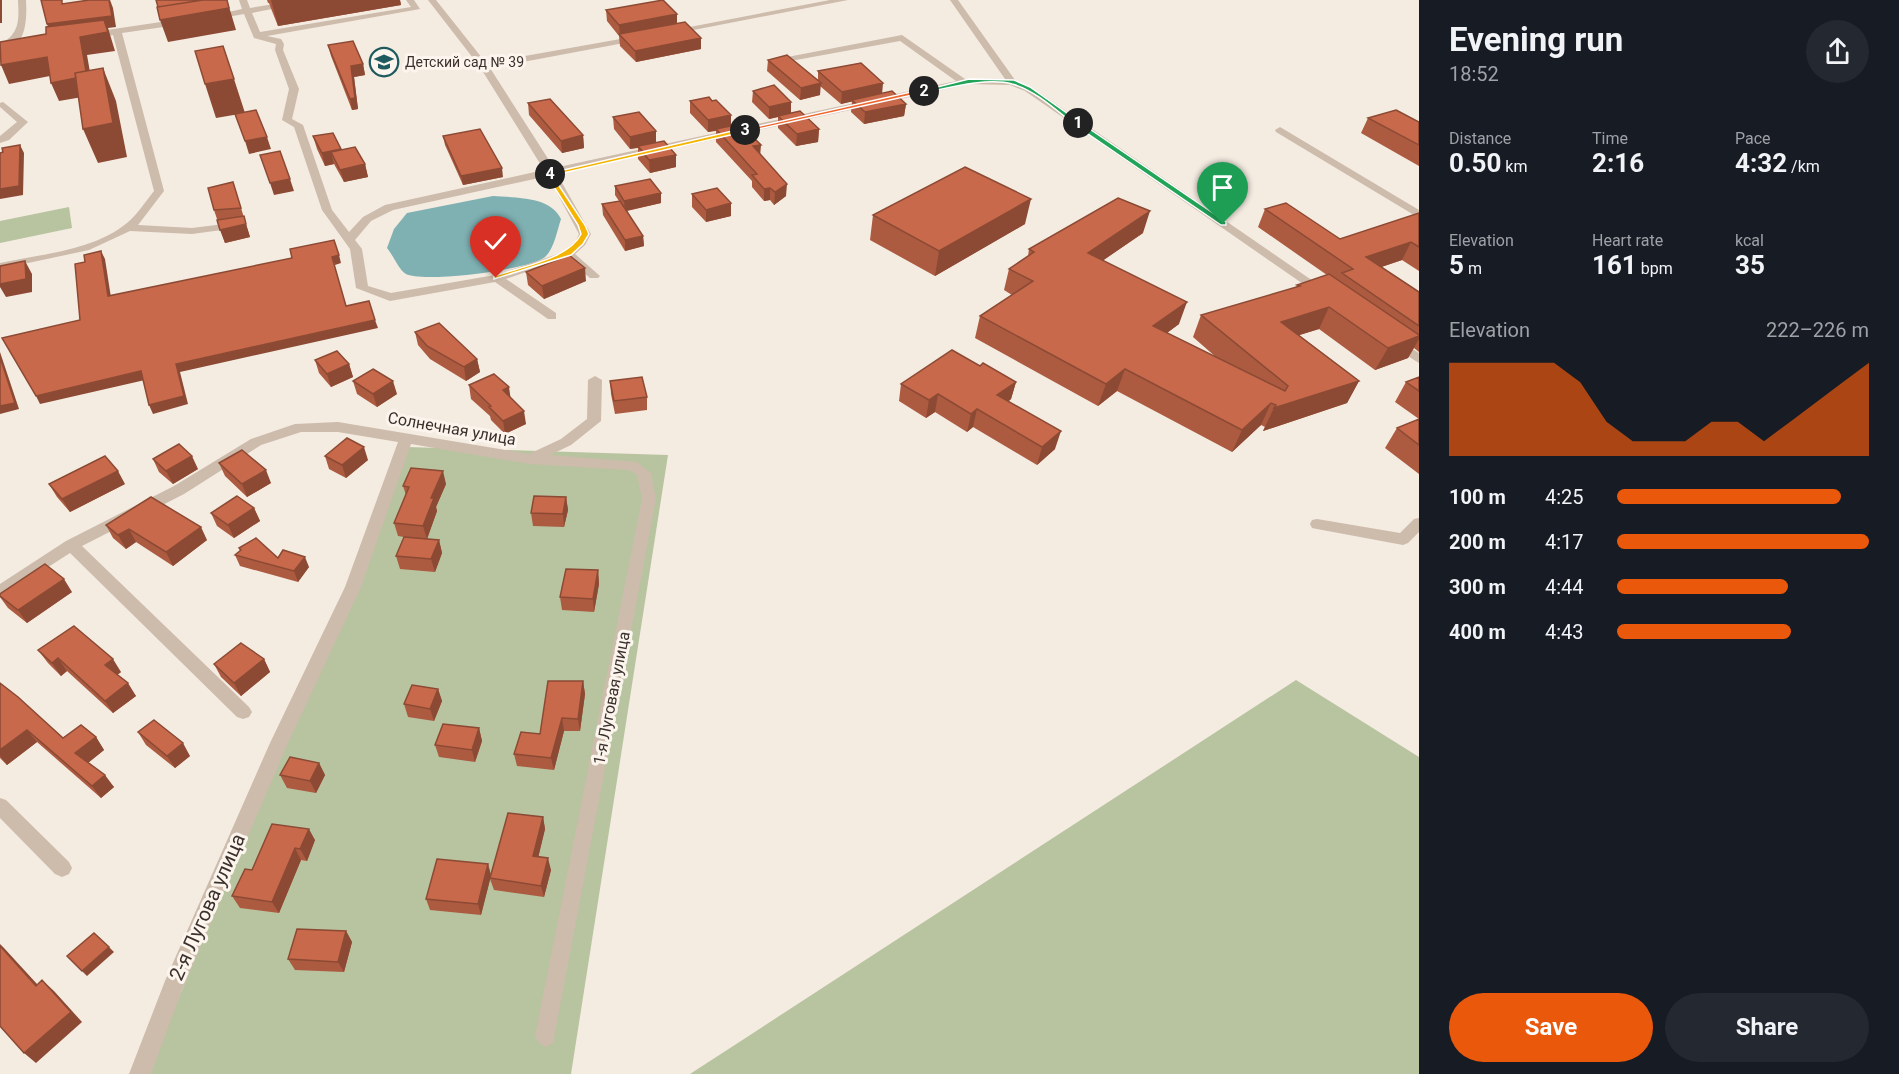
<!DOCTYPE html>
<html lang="en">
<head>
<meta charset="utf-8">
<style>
	body { margin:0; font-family:Roboto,sans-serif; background:#242831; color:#f1f3f6; height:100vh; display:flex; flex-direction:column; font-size:22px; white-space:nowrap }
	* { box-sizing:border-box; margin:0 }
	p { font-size:20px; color:#9ea1a6 }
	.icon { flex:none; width:33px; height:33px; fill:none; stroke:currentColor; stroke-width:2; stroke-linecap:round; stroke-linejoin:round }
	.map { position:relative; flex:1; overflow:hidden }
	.details { display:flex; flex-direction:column; background:#171b24; width:480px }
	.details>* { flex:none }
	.pin { position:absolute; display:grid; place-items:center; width:51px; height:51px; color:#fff; margin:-62px -26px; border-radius:50% 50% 50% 0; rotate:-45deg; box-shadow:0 0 6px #0007 }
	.pin .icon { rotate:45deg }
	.km { position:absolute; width:30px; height:30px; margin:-15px; border-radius:50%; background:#222; color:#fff; font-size:16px; line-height:30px; text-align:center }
	.round { display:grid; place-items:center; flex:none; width:63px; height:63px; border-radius:32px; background:#242831 }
	.summary { display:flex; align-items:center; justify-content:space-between; height:102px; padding:0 30px }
	h1 { font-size:33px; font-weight:700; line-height:45px }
	.figures { display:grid; grid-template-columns:repeat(3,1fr); gap:9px; height:102px; padding:6px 30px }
	.figures div { display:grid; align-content:center }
	.figures b { font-size:26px; font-weight:700 }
	.figures small { font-size:16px; font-weight:400 }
	.figures p { font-size:16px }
	.chart { height:168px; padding:12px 30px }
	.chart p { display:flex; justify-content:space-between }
	.chart svg { width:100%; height:108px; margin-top:6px; fill:#ea580c; opacity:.7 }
	.cta { display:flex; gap:12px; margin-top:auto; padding:12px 30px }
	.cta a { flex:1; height:69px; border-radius:36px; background:#ea580c; color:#fff; font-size:24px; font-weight:700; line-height:69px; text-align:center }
	.cta a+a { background:#242831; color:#f1f3f6 }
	ul { padding:0 30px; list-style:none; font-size:20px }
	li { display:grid; grid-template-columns:96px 72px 1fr; align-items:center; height:45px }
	li i { height:15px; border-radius:8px; background:#ea580c }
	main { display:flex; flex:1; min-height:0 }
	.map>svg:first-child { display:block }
	.green { fill:#b8c4a0 }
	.water { fill:#7fb0b2 }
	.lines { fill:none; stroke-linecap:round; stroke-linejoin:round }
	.minor { fill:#cdbbac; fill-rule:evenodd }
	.wall { fill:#ac5a40 }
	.shaded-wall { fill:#8c4a34 }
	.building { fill:#c8694b; stroke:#8c4a34; stroke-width:1.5 }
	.split-1 { fill:#22a559; stroke:#fff; stroke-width:1.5 }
	.split-2 { fill:#22a559; stroke:#fff; stroke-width:1.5 }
	.split-3 { fill:#f0652b; stroke:#fff; stroke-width:1.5 }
	.split-4 { fill:#f5b400; stroke:#fff; stroke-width:1.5 }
	.split-5 { fill:#f5b400; stroke:#fff; stroke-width:1.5 }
	.labels { text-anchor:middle; stroke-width:6; stroke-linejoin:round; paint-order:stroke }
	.far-poi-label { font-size:14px; fill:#3b302b; stroke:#fbf5ee; text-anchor:start }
	.street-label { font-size:16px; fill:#3b302b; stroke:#fbf5ee }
	.near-street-label { font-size:20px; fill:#3b302b; stroke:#fbf5ee }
</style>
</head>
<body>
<main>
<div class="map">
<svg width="1419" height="1074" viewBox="0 0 1419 1074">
	<rect width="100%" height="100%" fill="#f4ebe1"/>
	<!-- green -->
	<path class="green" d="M69,207L72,228L0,243V221Z
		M408,447L668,455L571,1074H147Z
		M1296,680L1419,757V1074H690Z"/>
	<!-- water -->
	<path class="water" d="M493,196C516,198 550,196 561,219C557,231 554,249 545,257C530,270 422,283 406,274C399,270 393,255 387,248L394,229L407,213Z"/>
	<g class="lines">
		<!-- minor -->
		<path class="minor" d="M18,0H26C27,19 27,50 0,48V44C20,34 19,20 18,0Z
			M239,0H247L250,8L299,0H318L252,13L260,32L411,7L406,0H414L420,9L267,36L281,39L284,44L283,50L299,89L292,119L303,125L332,210L349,232L363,217L385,205L544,170L480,67L428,0H436L486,63L643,35L644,37L640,40L490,68L554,168L956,81L900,41L774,64L772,62L777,59L902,35L965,79H1005L950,0H958L1015,80L1031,87L1329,292L1327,295H1319L1025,91L1010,85L969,84L557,174L591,234L585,245L575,254L600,276L598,278H590L566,258L506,279L556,313V319H548L495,282L390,301L356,288L350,249L322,210L294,127L282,120L289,89L275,50L276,44L254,38L244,14L211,20L207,17L242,9ZM548,176L579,234L576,241L564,252L495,275L391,293L368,286L362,249L355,240L371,221L393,210Z
			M830,0H848L673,34L669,31Z
			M181,19L185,22L184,24L122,33L164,191L138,225L192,228L240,222L244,223V227L192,234L130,231L89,250L0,269V263C41,254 93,251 127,223C138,214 145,202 154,191L113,35L107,36L103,33L107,30Z
			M3,102L28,122L9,140L0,143V136L17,122L0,107V103Z
			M1280,127L1419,210V218L1276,132L1275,130Z
			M1394,338L1419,353V363L1390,345L1388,342L1390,339Z
			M595,376L602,380L601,421L571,445L550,455L637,462L651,473L656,499L553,1043L546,1047L539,1043L535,1036L642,499L637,475L629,470L530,464L411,444L361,587L288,743L182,990L151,1074H129L165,981L270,743L345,587L398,442L338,432H301L261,445L184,494L82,546L249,707L252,712L249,717L243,719L237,717L70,553L0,598V584L66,541L174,486L251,439L295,424L338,422L529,454L561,439L587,419L588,380Z
			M1419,518V532L1408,543L1403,545L1317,529L1312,528L1310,524L1312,520L1317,519L1400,533L1414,519Z
			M0,798L6,800L69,862L72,868L69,874L62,877L55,874L0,818Z"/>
	</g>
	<!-- wall -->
	<path class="wall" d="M267,0H400L401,5L278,26L272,11L269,3H268Z
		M606,10L677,14V23L701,49L636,62L620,46L619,36L607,21Z
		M328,45L363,64L365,75L354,77L358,109L352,110L331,56Z
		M768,60L818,80V71L882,94L906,104L904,116L864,124L851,112L852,101L841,104L820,86V95L800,100L767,71Z
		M753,91L819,129L818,142L796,146L778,128V117L769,119L752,102Z
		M690,101L731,126L760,155L786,196L774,205L770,200L764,201L752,187V181L716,142V131L708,132L690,113Z
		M528,103L583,135L584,148L562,153L529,115Z
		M613,117L656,131V142L676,167L650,173L638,159V148L630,149L614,129Z
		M1368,118L1419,122V166L1361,133Z
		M313,136L341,149L365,164L368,177L344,182L334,164L325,166L317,149Z
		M443,136L503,177L463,185L445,145Z
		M233,182L250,237L225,243L214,210Z
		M615,186L661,193V203L627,211L643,236L644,246L625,251L603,215L602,204L619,201L615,195Z
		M692,194L731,216L706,222L692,207Z
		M1265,209L1340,239L1419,213V271L1402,260L1381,267L1419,292V352L1414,348L1408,358L1375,370L1319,329L1299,335L1359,381L1347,403L1263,431L1265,427L1261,425L1232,452L1117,391L1098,406L975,338L980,316L1012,295L1004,290L1009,269L1028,256L1029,249L1143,233L1103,260L1179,324L1167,333L1217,358L1193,337L1201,315L1296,288L1297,285L1327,275L1258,227Z
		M873,215L1025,224L935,276L870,240Z
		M526,272L586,281L544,299L528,285Z
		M415,332L477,359L480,372L466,381L430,359L418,345Z
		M315,360L349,364L353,377L331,387L319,373Z
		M980,366L1016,382L1011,399L1008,402L1055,449L1037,465L973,427L967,432L935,412L926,418L899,401L901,384Z
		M1419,377V474L1385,448L1397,428L1419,419L1395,402L1406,382Z
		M353,381L397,394L377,407L357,394Z
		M610,381L647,397V410L615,414L611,394Z
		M469,385L511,398L526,424L505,434L491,420L490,416L471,399Z
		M325,456L368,460L346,478L329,469Z
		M153,459L198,469L173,484L159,472Z
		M219,463L271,483L247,497L225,476Z
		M49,484H125L70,512L57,497Z
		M446,484L436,507L437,511L427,539L439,540L442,553L435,572L400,569L396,556L404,537L398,536L394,523L406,495L403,486Z
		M566,497L568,510L564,527L533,526L531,513Z
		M254,508L260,521L234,538L217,526L211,513Z
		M106,525L207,540L173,566L136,542L126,549L113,538Z
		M239,548L278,558L309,567L298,582L240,566L235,555L240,551Z
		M598,570L599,584L594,612L562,610L560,597Z
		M72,592L27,623L8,608L0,597V594Z
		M38,650L121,672L117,675L136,696L113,713L67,671L61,676L48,663Z
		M264,659L270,672L241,696L221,677L214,664Z
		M583,681L585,694L580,731H564L554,770L517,766L514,754L540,734Z
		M0,683L63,738L96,737L104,750L88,763L114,787L101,798L37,742L7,765L0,758Z
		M438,689L442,701L434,721L408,717L404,704Z
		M479,728L482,741L475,762L439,757L435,745Z
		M138,732L190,756L175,768L146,745Z
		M319,763L325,775L316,793L287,788L280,775Z
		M543,817L545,829L538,857L551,870L544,897L494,890L490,879L481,915L430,910L426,899L488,864L491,875Z
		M272,824L315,840L307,861L301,860L279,913L240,908L232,896L252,870Z
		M346,931L352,942L344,972L295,970L288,959Z"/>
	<!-- shaded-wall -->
	<path class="shaded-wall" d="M0,0H2V23H0Z
		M110,0L113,8L116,27L108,28L115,51L87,55L94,95L59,101L51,83V35L47,24Z
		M227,0L236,30L168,42L160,20Z
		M271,0H400L401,5L278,26Z
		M677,14V26L620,35L619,25Z
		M701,38V49L636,62L635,51Z
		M47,57L55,75L9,84L1,65Z
		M363,64L365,75L354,77L358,109L352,110L350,99L351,66Z
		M103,68L116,101L127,157L98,163L83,129Z
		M234,79L245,113L216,118L205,84Z
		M821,83L820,95L800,100L801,88Z
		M883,83L882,95L841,104L842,92Z
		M791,102V114L769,119V107Z
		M906,104L904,116L864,124L865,112Z
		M731,115V127L708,132V120Z
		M819,129L818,142L796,146L797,134Z
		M656,131V144L630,149V137Z
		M583,135L584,148L562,153L561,141Z
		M267,137L271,149L249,154L245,141Z
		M20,145L24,153L23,195L0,199V189Z
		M761,145L760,157L753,146Z
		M341,149L331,152L334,164L325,166L322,153Z
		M676,155V167L650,173L649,160Z
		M365,164L368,177L344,182L340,170Z
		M502,168L503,177L463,185L461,176Z
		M290,179L294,191L274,195L270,183Z
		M787,184L786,196L774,205L775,192Z
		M770,188V200L764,201V189Z
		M661,193V203L625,211L624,201Z
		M1031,199L1025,224L935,276L939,251Z
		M731,203V216L706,222V210Z
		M1150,211L1143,233L1082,275L1088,253Z
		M246,224L250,237L225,243L220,230Z
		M643,236L644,246L625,251V240Z
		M1411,242L1402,260L1358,275L1366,257Z
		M101,251L105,259L112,304L108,296Z
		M339,255L341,263L335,265L332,257Z
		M25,261L32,274V292L6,297L0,287V284Z
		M585,268L586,281L544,299L542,286Z
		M1187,302L1179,324L1145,349L1153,326Z
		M1329,307L1319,329L1271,344L1281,322Z
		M375,320L378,328L180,372L188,404L153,414L149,405L176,364Z
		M1419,336V339L1408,358L1375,370L1388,348Z
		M0,352L19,409L0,414Z
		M477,359L480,372L466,381L464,367Z
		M349,364L353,377L331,387L327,374Z
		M1125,369L1117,391L1098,406L1106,384Z
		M141,371L145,380L40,404L36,396Z
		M393,381L397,394L377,407L373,394Z
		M1359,381L1347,403L1263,431L1274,408Z
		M1016,382L1011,399L992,413L997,395Z
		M509,387L511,401L503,390Z
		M938,394L935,412L926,418L929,400Z
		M1271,403L1261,425L1232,452L1242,430Z
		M977,409L973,427L967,432L971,414Z
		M524,411L526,424L505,434L503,421Z
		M1061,431L1055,449L1037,465L1042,447Z
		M364,447L368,460L346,478L342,465Z
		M192,456L198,469L173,484L166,471Z
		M266,470L271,483L247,497L242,484Z
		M118,471L125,484L70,512L62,499Z
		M443,471L446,484L436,507L437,511L427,539L423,526L431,498Z
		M566,497L568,510L564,527L563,514Z
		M254,508L260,521L234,538L228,525Z
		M201,527L207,540L173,566L166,552Z
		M129,529L136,542L126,549L118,535Z
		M439,540L442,553L435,572L431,559Z
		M305,557L309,567L298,582L294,571Z
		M598,570L599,584L594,612L593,599Z
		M64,579L72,592L27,623L18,610Z
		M58,658L67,671L61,676L52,663Z
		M113,659L121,672L113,678L105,665Z
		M264,659L270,672L241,696L234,683Z
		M583,681L585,694L580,731L578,719Z
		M128,683L136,696L113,713L105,701Z
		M438,689L442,701L434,721L430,709Z
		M562,718L564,731L554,770L551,758Z
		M479,728L482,741L475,762L472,750Z
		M27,730L37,742L7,765L0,756V750Z
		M96,737L104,750L84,766L75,753Z
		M183,743L190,756L175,768L167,756Z
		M319,763L325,775L316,793L310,781Z
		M105,775L114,787L101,798L92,786Z
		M543,817L545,829L536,867L533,856Z
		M309,829L315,840L307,861L300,849Z
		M295,848L301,860L279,913L272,902Z
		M548,858L551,870L544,897L541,886Z
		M488,864L491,876L481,915L478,904Z
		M346,931L352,942L344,972L338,962Z
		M0,944L4,948L48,996L36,986L0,946Z
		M109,947L114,952L87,976L82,971Z
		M42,980L54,991L82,1022L36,1063L24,1053Z"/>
	<!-- building -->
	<path class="building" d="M41,0H62V4L89,0H109L112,16L47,24Z
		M156,0H203L158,7Z
		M203,0H227L229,8L160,20L157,7Z
		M663,0L677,14L619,25L606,10Z
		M104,20L108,32L80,37L86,71L75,73L76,78L51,83L47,57L1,65L0,42L46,34V27Z
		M685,22L701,38L635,51L619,34Z
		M353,41L363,64L351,66L355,98L350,99L328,45Z
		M223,46L234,79L205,84L195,51Z
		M787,55L821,83L801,88L768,60Z
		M861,63L883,83L842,92L818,71Z
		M103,68L113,123L83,129L75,73Z
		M774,85L791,102L769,107L753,91Z
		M892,91L906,104L865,112L852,100Z
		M709,97L712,101L716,100L731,115L708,120L690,101Z
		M550,99L583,135L561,141L528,103Z
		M256,110L267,137L245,141L235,114Z
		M1396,110L1419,122V145L1368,118Z
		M800,111L819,129L797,134L778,116Z
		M639,112L656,131L630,137L613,117Z
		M740,124L761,145L753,146L787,184L775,192L770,188L764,189L752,175L757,174L716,129Z
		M480,129L502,168L461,176L443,136Z
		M333,133L341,149L322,153L313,136Z
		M664,141L676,155L649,160L638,146Z
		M20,145L19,186L0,189V153L3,152L2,148Z
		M355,147L365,164L340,170L331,152Z
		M280,151L290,179L270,183L260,155Z
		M965,167L1031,199L939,251L873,215Z
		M650,179L661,193L624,201L615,186Z
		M233,182L241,208L214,210L208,188Z
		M717,188L731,203L706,210L692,194Z
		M1118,198L1150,211L1088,253L1187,302L1153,326L1285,391L1288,386L1201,315L1300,286L1297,285L1329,274L1419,335V336L1388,348L1329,307L1281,322L1359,381L1274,408L1276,405L1271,403L1242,430L1125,369L1106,384L980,316L1033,281L1009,269L1034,252L1029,249Z
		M620,201L643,236L625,240L602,204Z
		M1286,203L1340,239L1419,213V247L1411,242L1366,257L1419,292V326L1342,273L1353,269L1265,209Z
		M244,216L246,224L220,230L217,220Z
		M334,240L339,255L332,257L346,306L369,301L375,320L176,364L184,396L149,405L141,371L36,396L2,338L80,320L75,264L85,262L84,255L101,251L108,296L292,258L290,249Z
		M569,255L585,268L542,286L526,272Z
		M25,261L26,279L0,284V266Z
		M439,323L477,359L464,367L427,346L415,332Z
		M952,350L980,366L983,363L1016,382L997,395L1061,431L1042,447L977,409L971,414L938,394L929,400L901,384Z
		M337,351L349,364L327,374L315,360Z
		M0,357L15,403L0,406Z
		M373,369L393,381L373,394L353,381Z
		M494,374L509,387L503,390L524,411L503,421L489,407L491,406L469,385Z
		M642,377L647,397L614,401L610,381Z
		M1419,377V391L1406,382Z
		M1419,419V445L1397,428Z
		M347,438L364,447L342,465L325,456Z
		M179,444L192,456L166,471L153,459Z
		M242,450L266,470L242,484L219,463Z
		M105,456L118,471L62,499L49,484Z
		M411,468L443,471L431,498H434L423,526L394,523L409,487L403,486Z
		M237,496L254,508L228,525L211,513Z
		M534,496L566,497L563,514L531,513Z
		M151,497L201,527L166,552L129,529L118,535L106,525Z
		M404,537L439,540L431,559L396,556Z
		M256,538L278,558L283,550L305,557L294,571L235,555L241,550L239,548Z
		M45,564L64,579L18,610L0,596V594Z
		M566,569L598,570L593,599L560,597Z
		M74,626L113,659L105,665L128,683L105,701L58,658L52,663L38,650Z
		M241,643L264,659L234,683L214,664Z
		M548,681H583L578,719L562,718L551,758L514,754L521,732L540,734Z
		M0,683L18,697L63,738L81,725L96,737L75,753L105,775L92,786L27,730L0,750Z
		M412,685L438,689L430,709L404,704Z
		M154,720L183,743L167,756L138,732Z
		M443,724L479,728L472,750L435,745Z
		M290,757L319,763L310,781L280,775Z
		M508,813L543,817L533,856L548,858L541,886L490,878Z
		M272,824L309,829L300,849L295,848L272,902L232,896L245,869L252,870Z
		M437,859L488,864L478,904L426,899Z
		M297,929L346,931L338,962L288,959Z
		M94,933L109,947L82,971L67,956Z
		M0,946L36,986L42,980L71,1012L24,1053L0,1026Z"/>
	<!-- split-1 -->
	<path class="split-1" d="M1078,121L1226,222V225H1221L1075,125Z"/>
	<!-- split-2 -->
	<path class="split-2" d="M969,79L1014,80L1030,87L1081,123L1075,125C1057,111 1035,90 1012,84C988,77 948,88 924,93L921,91Z"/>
	<!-- split-3 -->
	<path class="split-3" d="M924,89L926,92L745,132L742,130Z"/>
	<!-- split-4 -->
	<path class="split-4" d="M745,128L748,131L550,176L546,174Z"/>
	<!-- split-5 -->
	<path class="split-5" d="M550,172L585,225L589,234L583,244L571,255L494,279V276C520,267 569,259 581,234L578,225L546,174Z"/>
	<!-- icons -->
	<defs>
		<g id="school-ring" transform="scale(1.5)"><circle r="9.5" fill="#fbf5ee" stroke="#1f5a5e" stroke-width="1.5"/><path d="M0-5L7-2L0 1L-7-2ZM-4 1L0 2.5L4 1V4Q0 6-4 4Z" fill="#1f5a5e"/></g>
	</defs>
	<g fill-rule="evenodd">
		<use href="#school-ring" x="384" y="62"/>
	</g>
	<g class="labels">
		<!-- far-poi labels -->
		<g class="far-poi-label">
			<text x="405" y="67">Детский сад № 39</text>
		</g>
		<!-- street labels -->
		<g class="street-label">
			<text transform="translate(452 428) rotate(10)" y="6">Солнечная улица</text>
			<text transform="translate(611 698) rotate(-79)" y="6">1-я Луговая улица</text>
		</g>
		<!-- near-street labels -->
		<g class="near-street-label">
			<text transform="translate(207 907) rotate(-66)" y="7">2-я Лугова улица</text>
		</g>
	</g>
</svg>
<div class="pin" style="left:1223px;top:224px;background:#1e9e55"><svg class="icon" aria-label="arrive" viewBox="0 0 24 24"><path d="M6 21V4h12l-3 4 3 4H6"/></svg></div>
<div class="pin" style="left:496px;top:278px;background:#d93025"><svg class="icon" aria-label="check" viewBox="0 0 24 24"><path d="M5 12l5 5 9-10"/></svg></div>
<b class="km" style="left:1078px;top:123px">1</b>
<b class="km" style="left:924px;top:91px">2</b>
<b class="km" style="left:745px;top:130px">3</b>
<b class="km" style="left:550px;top:174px">4</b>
</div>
<section class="details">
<div class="summary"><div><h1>Evening run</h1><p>18:52</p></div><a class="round"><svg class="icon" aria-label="share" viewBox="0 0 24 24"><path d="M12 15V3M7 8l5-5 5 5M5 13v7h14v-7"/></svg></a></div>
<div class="figures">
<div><p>Distance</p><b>0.50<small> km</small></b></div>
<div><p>Time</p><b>2:16</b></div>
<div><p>Pace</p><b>4:32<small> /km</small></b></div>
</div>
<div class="figures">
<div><p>Elevation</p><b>5<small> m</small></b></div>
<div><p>Heart rate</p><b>161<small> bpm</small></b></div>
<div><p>kcal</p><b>35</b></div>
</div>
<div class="chart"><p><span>Elevation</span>222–226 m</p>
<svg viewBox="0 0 160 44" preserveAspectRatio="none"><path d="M0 44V6L10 6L20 6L30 6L40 6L50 14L60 30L70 38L80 38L90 38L100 30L110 30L120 38L130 30L140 22L150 14L160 6V44z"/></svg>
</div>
<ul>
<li><b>100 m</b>4:25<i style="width:89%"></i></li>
<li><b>200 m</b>4:17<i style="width:100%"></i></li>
<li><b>300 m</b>4:44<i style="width:68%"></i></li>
<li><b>400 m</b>4:43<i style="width:69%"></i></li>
</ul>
<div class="cta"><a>Save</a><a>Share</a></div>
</section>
</main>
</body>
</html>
